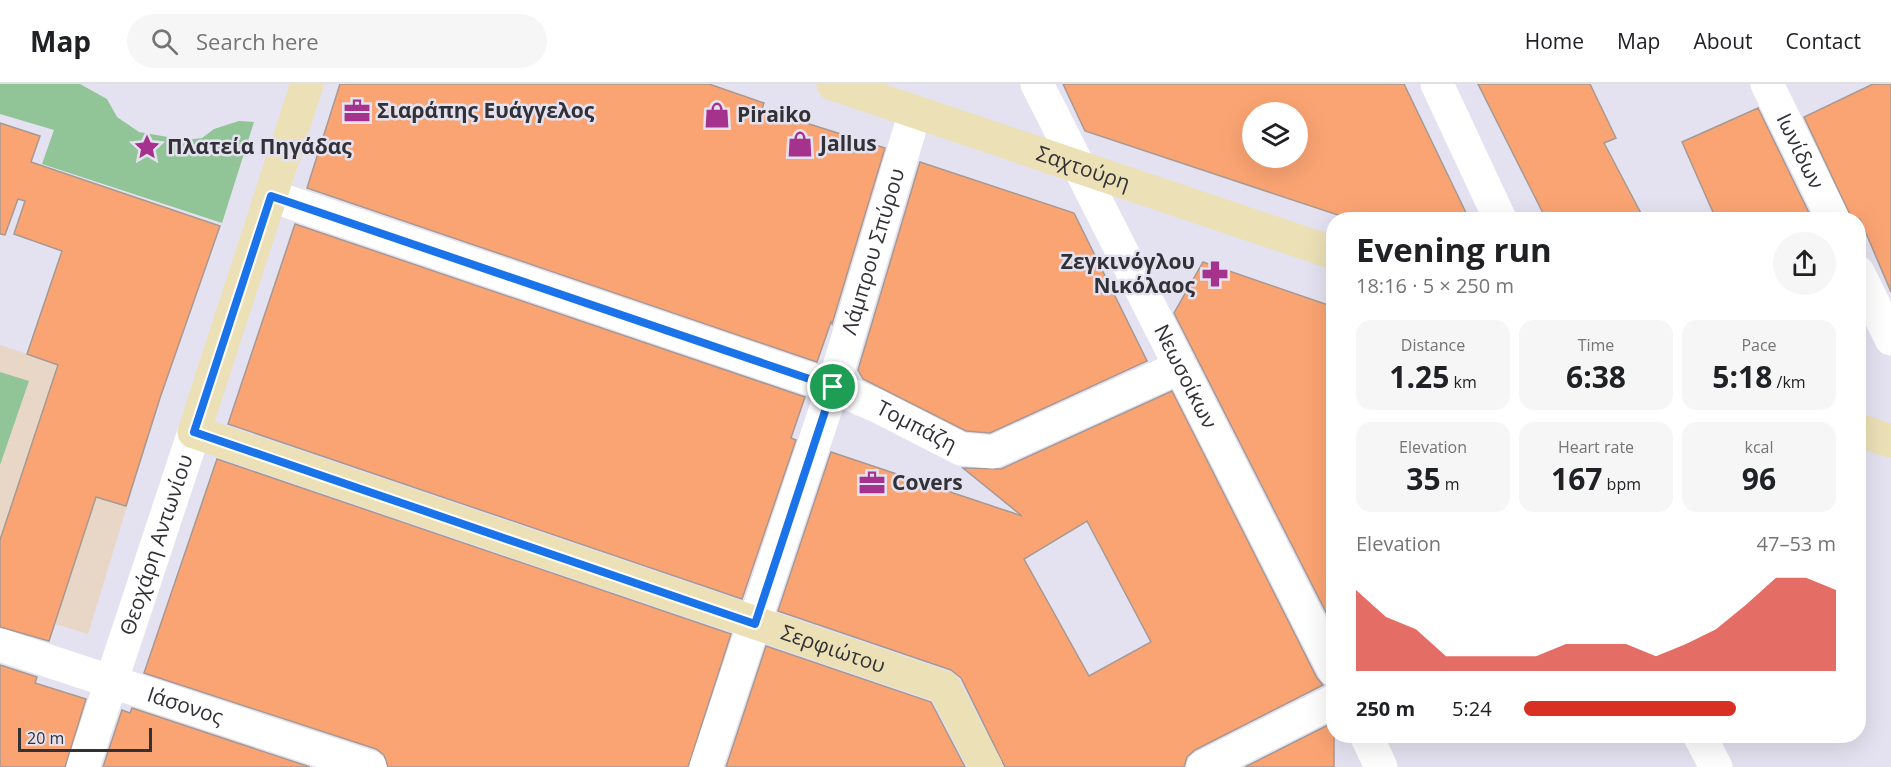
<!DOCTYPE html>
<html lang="en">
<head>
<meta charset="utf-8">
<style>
	body { margin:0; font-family:"Open Sans",sans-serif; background:#f6f6f6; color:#202124; height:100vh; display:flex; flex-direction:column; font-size:22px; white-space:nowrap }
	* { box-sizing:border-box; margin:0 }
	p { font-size:20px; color:#757577 }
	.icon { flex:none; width:33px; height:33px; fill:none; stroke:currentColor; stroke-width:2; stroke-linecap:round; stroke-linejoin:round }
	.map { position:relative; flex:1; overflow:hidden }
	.sheet { position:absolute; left:1326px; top:128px; width:540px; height:531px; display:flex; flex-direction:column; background:#fff; border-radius:24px; box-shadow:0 6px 24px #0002 }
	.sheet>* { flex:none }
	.fabs { position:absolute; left:1242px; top:18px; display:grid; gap:12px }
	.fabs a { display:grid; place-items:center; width:66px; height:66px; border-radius:50%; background:#fff; box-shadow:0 6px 24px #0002; font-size:30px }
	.scale { position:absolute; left:18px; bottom:15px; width:134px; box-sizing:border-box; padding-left:6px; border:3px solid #323136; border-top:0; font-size:16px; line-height:21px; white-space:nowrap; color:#323136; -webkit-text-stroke:4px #e4e2f0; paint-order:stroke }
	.pin { position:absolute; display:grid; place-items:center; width:51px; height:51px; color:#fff; margin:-26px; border:3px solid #fff; border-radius:50%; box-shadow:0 2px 6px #0007 }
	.round { display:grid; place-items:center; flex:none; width:63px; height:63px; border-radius:32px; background:#f6f6f6 }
	.head { display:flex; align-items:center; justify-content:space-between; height:102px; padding:0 30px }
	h1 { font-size:33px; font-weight:700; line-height:45px }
	.metrics { display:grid; grid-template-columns:repeat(3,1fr); gap:9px; height:102px; padding:6px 30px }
	.metrics div { display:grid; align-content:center; border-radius:15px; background:#f6f6f6; text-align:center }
	.metrics b { font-size:30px; font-weight:700 }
	.metrics small { font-size:16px; font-weight:400 }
	.metrics p { font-size:16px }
	.chart { height:168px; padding:12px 30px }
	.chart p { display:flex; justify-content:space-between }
	.chart svg { width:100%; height:108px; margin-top:6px; fill:#d93025; opacity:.7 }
	ul { padding:0 30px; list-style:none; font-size:20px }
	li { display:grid; grid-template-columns:96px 72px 1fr; align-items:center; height:45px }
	li i { height:15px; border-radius:8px; background:#d93025 }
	header { display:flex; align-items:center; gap:36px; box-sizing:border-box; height:84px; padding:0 30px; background:#fff; border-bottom:2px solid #e0e0e0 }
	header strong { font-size:28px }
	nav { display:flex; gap:33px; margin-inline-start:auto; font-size:21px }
	.search { width:420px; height:54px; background:#f6f6f6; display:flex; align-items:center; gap:15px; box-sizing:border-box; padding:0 21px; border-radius:33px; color:#757577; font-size:22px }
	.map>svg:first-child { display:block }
	.education { fill:#e8d7c6 }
	.green { fill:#91c496 }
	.building { fill:#fba473; stroke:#a79992; stroke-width:1.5; fill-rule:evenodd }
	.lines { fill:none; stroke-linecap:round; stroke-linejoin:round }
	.street { stroke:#fff; stroke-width:33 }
	.secondary { stroke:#ece0b6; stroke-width:33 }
	.route-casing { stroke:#fff; stroke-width:12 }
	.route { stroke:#1a73e8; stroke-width:8 }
	.labels { text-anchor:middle; stroke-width:5; stroke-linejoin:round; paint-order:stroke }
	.poi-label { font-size:21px; font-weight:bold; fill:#323136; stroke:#e4e2f0; text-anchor:start }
	.street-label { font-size:21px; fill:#323136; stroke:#e4e2f0 }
</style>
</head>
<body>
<header>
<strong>Map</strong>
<div class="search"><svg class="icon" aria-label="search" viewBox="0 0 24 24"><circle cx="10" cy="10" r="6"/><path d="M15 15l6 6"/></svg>Search here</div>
<nav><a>Home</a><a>Map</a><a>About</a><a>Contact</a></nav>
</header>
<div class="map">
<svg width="1891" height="683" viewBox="0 0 1891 683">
	<rect width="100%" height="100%" fill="#e4e2f0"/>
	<!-- education -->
	<path class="education" d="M0,261L160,314L88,550L0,523Z"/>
	<!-- green -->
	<path class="green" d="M0,0H80L107,15L117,33L139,48L185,56L202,54L214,45L239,37L254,38L222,139L42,80L54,46L0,30Z
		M0,288L29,297L0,381Z"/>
	<!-- building -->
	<path class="building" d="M340,0H709L764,19L762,25L885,64L832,240L831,238L817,278L307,104Z
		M1063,0H1404L1469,135H1350L1085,47ZM1252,28H1298V74H1252Z
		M1478,0H1590L1616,54L1604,59L1644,135H1546Z
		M1873,0H1891V208L1860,135H1852L1804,33Z
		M1758,24L1812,135H1716L1682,58Z
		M0,39L40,52L31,78L220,142L160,314L126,422L96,413L49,557L0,543V456L58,281L27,270L62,167L14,150L25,117L18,115L5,151L0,150Z
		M920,78L1074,129L1147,277L990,349L966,347L863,295L858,286Z
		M295,140L805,313L791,354L796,356L742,515L228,340Z
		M1203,178L1334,223V544L1174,229Z
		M1172,307L1317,594L1323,601L1195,666L1187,673L1184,683H1005L961,594L951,586L778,527L831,368L1022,432L963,384L1001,385ZM1087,437L1151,558L1089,592L1024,475Z
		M217,375L731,550L688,683H388L384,671L376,665L144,589Z
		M766,562L931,618L965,683H726Z
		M0,581L37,593L35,599L86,615L65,683H0Z
		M132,624L310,683H103L122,626L130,629Z
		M1334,638V683H1245Z"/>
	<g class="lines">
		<!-- street -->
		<g class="street">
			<path id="s1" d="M1037,0L1334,586"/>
			<path d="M1437,0L1500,135"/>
			<path id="s2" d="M1767,0L1833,135"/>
			<path id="s3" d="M271,112L833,303L877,322L961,365L993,368L1180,283"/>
			<path d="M1858,188L1891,255"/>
			<path id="s4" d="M0,561L370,683"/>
			<path d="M1366,651L1381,683"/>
			<path d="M1699,651L1716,683"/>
			<path id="s5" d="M83,683L194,348"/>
			<path id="s6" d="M706,683L833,303L915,28"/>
			<path d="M1203,683L1334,617"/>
		</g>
		<!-- secondary -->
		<g class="secondary">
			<path id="s7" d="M307,0L194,348L944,603L986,683"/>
			<path id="s8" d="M833,0L1334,169"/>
			<path d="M1858,346L1891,357"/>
		</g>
	</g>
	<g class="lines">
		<!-- route casing -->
		<g class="route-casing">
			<path id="route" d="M271,112L833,303L755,540L194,348Z"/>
		</g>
		<!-- route -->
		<use href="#route" class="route"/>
	</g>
	<!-- icons -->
	<defs>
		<g id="office-bare" transform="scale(2.07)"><path d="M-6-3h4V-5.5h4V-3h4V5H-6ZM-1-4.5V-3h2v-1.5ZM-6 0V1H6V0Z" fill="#a5338e" stroke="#e4e2f0" stroke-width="2.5" paint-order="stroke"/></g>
		<g id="shop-bare" transform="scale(2.07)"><path d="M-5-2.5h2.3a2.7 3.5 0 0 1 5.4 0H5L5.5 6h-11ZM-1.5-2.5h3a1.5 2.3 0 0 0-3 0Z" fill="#a5338e" stroke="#e4e2f0" stroke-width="2.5" paint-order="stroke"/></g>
		<g id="sight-bare" transform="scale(2.07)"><path d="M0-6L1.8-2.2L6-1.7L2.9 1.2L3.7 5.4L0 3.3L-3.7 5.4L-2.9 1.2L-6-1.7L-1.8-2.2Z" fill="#a5338e" stroke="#e4e2f0" stroke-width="2.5" paint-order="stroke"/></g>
		<g id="pharmacy-bare" transform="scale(2.07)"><path d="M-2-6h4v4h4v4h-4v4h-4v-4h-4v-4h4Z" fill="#a5338e" stroke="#e4e2f0" stroke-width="2.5" paint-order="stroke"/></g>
	</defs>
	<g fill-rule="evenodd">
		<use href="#office-bare" x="357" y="27"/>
		<use href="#shop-bare" x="717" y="31"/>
		<use href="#shop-bare" x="800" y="60"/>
		<use href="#sight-bare" x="147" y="63"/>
		<use href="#pharmacy-bare" x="1215" y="190"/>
		<use href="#office-bare" x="872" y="399"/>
	</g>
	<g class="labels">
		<!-- poi labels -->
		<g class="poi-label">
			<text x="377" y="34">Σιαράπης Ευάγγελος</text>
			<text x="737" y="38">Piraiko</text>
			<text x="820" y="67">Jallus</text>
			<text x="167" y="70">Πλατεία Πηγάδας</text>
			<text x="1195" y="185" text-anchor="end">Ζεγκινόγλου<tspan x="1195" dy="24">Νικόλαος</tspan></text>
			<text x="892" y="406">Covers</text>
		</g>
		<!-- street labels -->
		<g class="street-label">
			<text dy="7" stroke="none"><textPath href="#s2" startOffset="75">Ιωνίδων</textPath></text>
			<text dy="7" stroke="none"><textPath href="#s8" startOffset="264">Σαχτούρη</textPath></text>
			<text dy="7" stroke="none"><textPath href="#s6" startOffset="542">Λάμπρου Σπύρου</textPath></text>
			<text dy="7" stroke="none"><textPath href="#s1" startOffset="328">Νεωσοίκων</textPath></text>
			<text dy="7" stroke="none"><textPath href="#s3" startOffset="686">Τομπάζη</textPath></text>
			<text dy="7" stroke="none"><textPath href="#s5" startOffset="234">Θεοχάρη Αντωνίου</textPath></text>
			<text dy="7" stroke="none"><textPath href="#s7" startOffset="1041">Σερφιώτου</textPath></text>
			<text dy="7" stroke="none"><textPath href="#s4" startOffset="195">Ιάσονος</textPath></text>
		</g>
	</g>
</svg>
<div class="fabs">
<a><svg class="icon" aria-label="layers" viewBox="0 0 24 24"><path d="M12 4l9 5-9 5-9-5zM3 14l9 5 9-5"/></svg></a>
</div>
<div class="scale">20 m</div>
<div class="pin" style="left:833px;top:303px;background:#1e9e55"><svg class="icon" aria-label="arrive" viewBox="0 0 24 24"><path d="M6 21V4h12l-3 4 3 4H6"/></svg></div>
<section class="sheet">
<div class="head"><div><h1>Evening run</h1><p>18:16 · 5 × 250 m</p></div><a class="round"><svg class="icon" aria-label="share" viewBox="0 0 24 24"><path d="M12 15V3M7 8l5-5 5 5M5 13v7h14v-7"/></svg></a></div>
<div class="metrics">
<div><p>Distance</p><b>1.25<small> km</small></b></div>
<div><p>Time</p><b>6:38</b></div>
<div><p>Pace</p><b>5:18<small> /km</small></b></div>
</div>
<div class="metrics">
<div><p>Elevation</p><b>35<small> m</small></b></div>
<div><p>Heart rate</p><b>167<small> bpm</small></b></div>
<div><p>kcal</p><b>96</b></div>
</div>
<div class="chart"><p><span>Elevation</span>47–53 m</p>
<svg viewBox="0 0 160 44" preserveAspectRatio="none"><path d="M0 44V11L10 22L20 27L30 38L40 38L50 38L60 38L70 33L80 33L90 33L100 38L110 33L120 27L130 17L140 6L150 6L160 11V44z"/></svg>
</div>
<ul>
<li><b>250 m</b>5:24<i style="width:68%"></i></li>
</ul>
</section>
</div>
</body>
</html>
